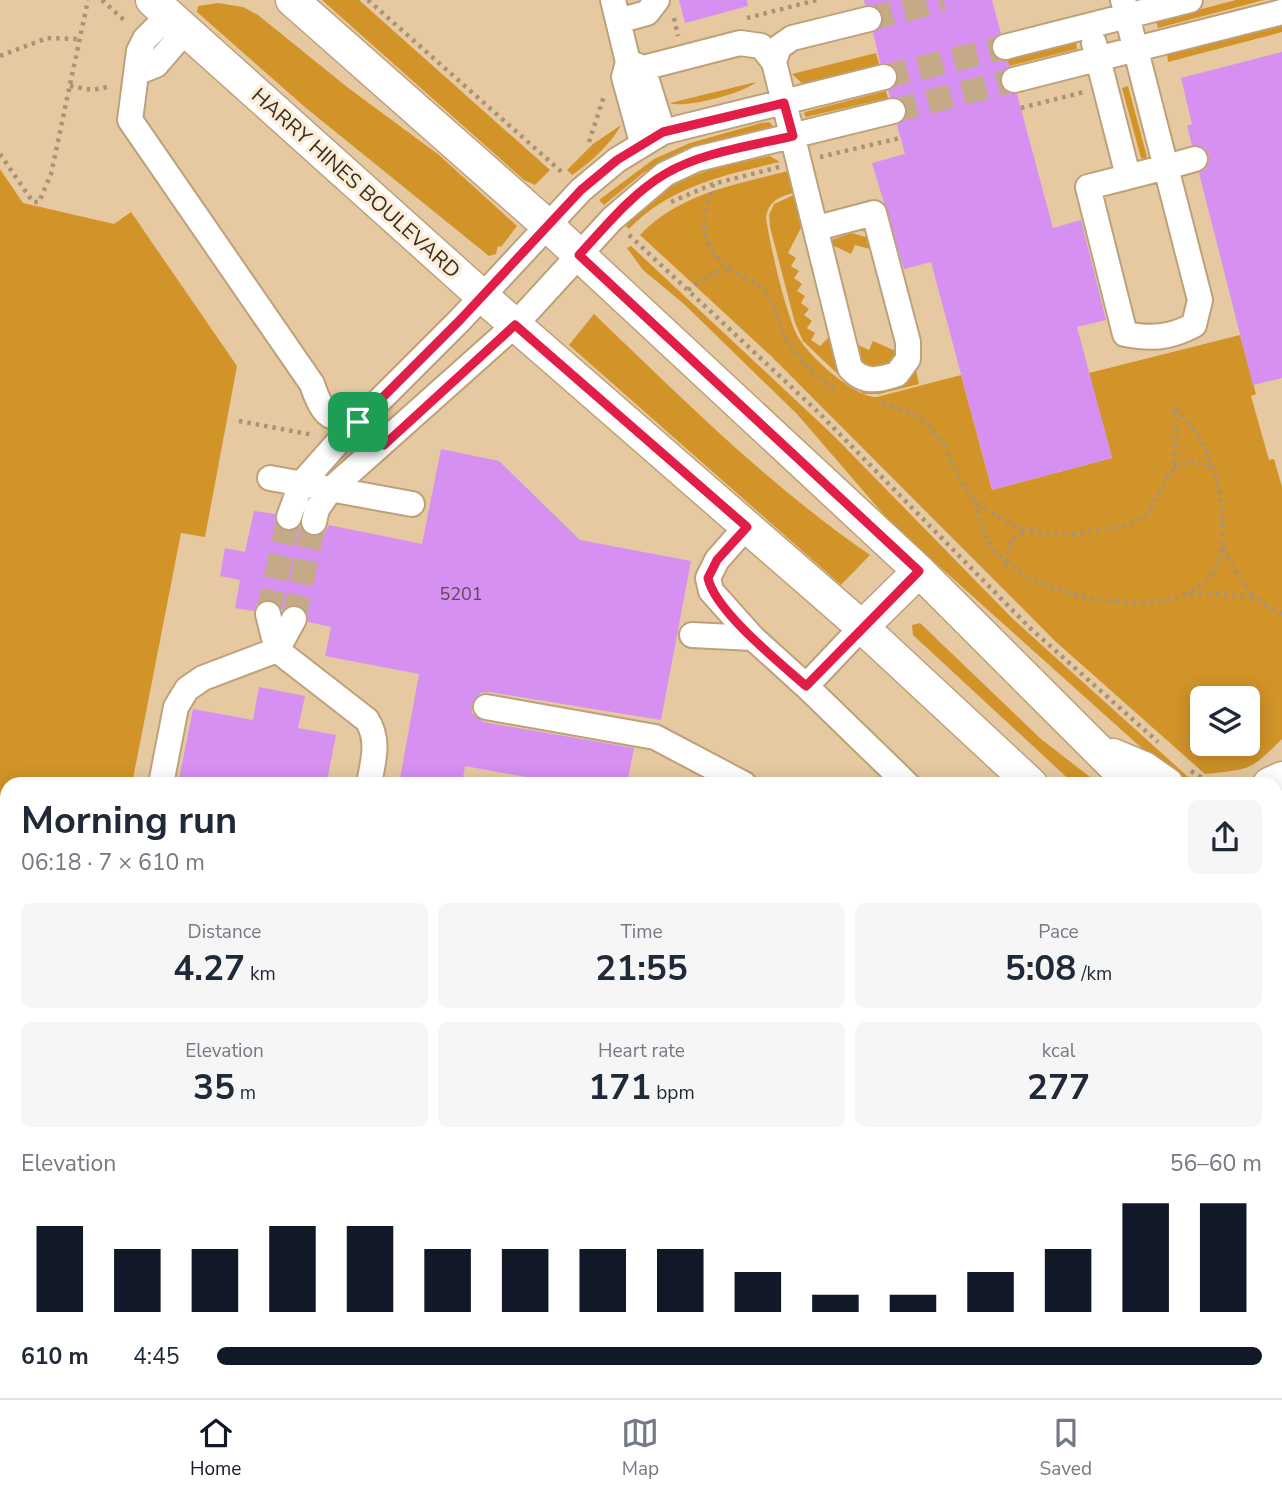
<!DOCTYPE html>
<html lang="en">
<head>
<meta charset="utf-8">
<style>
	body { margin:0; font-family:"Nunito Sans",sans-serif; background:#f6f6f7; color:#1f2937; height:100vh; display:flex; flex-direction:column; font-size:26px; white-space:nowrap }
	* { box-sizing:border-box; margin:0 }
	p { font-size:23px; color:#747a83 }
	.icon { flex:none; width:38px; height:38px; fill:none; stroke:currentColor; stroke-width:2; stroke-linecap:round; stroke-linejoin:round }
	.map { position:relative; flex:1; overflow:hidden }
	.sheet { position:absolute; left:0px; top:777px; width:1283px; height:621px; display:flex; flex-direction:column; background:#fff; border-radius:21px 21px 0 0; box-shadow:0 4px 18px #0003 }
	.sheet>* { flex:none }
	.fabs { position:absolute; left:1190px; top:686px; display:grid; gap:14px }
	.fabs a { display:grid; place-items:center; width:70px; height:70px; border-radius:10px; background:#fff; box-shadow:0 4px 18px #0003; font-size:35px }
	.pin { position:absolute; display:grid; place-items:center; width:60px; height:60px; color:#fff; margin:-30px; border-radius:14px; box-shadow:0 4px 10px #0006 }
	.round { display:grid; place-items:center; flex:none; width:74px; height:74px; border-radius:10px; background:#f6f6f7 }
	.overview { display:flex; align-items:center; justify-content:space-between; height:119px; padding:0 21px }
	h1 { font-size:38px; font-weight:700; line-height:52px }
	.figures { display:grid; grid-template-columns:repeat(3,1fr); gap:10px; height:119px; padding:7px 21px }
	.figures div { display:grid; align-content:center; border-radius:10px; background:#f6f6f7; text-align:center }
	.figures b { font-size:35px; font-weight:700 }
	.figures small { font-size:19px; font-weight:400 }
	.figures p { font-size:19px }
	.chart { height:196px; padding:14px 21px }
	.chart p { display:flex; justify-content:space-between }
	.chart svg { width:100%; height:126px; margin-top:7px; stroke:#111827; stroke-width:6 }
	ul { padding:0 21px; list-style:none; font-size:23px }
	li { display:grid; grid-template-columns:112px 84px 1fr; align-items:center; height:52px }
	li i { height:18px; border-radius:9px; background:#111827 }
	.menu { display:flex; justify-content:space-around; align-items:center; height:98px; border-top:2px solid #e0e1e3; background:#fff; font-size:19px; color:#747a83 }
	.menu a { display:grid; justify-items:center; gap:4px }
	.menu .on { color:#111827 }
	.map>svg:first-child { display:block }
	.green { fill:#d29429; fill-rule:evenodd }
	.building { fill:#d590f1 }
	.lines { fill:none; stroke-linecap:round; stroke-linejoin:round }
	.minor-tunnel { stroke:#c4aa87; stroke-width:24; stroke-dasharray:24 12; stroke-linecap:butt }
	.minor-casing { stroke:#bda17a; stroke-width:28 }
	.major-casing { stroke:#bda17a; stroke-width:35 }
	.path { stroke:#aa9374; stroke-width:4.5; stroke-dasharray:3.5 5; stroke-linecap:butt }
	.minor { stroke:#fff; stroke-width:24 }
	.major { stroke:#fff; stroke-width:32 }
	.route-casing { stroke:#fff; stroke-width:14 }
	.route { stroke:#e11d48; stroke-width:9 }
	.labels { text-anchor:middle; stroke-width:7; stroke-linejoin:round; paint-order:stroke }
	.number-label { font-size:18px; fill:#614754 }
	.street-label { font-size:21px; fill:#3a2f1f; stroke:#fcedd8 }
</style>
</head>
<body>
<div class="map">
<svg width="1282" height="1398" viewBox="0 0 1282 1398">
	<rect width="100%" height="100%" fill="#e6c9a1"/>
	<!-- green -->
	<path class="green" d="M322,0H359L550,170L535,185L524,180Z
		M1236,0H1264L1158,28L1156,21Z
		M218,3L243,7L258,15L347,87L439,155L517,226L501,247L498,246L496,254L489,256L306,108L197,12L198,6Z
		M1282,22V32L1168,62L1167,53Z
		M1076,42L1077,49L1009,66L1007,60Z
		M876,53L880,67L805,86L792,74Z
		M756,82C745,93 683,109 670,103Z
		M1128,86L1147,157L1145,159L1141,158L1122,88Z
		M886,91L888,98L806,117L804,114L805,112Z
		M761,123L769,122L773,126L675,156L643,173L604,205L599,200L654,159L690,143Z
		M621,125C611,144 590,163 572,175L567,170L593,144Z
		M770,156L780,162C725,175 670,186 629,229L626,226L631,213L660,196L659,192L665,187L714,168Z
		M0,169L23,203L114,224L131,212L237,366L205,537L181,533L132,784H7V816L0,815Z
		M788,171L794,193C779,196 768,202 766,218C771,249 784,307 797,335C807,355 855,398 877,397L961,375L992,490L1112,458L1089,373L1240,335L1256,394L1251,396L1269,460L1274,459L1282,487V739C1249,772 1250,769 1205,774L1055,641L771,356L640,235C680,193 734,185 788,171ZM1202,698H1248V744H1202Z
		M794,195L802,226L788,253L796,258L791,266L799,271L794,278L802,284L797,291L805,296L801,303L809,309L804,315L812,321L807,328L815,333L811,340L820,346L831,335L833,344L830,346L842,373L915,366L919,384L879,394H864L846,382L803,341L795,323L770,227L769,215L774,204Z
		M851,233L866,237L870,249L855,245L851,254L826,242Z
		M631,246L834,436L1013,619L1196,784L1183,782L1165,769L891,523L797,414L684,304L643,270L627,248Z
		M594,314C684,400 767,484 870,555L841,585L569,345Z
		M873,341L898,352L891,367L862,368L855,348L858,345L869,350Z
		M920,623L1041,739L1099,784H1074L913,635L912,625Z"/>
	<!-- building -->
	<path class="building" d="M679,0H747L748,6L685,23Z
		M864,0H992L1001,33L991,42V51L1000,61H1008L1010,66L1000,75V84L1009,94H1017L1053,228L1081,220L1106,320L1077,327L1112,458L992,490L931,262L904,269L872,163L905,154L897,125L907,116L908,108L903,100L890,97L888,91L898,82V73L889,63H880L876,45L873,33L883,24V15L874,5H865Z
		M1282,52V378L1253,385L1199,173L1206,169L1209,156L1205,148L1192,145L1187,126L1192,124L1181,78Z
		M441,449L499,461L580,540L691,561L661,720L489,692L480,693L472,704V713L483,722L634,748L627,784H564L465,766L462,784H399L419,674L325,656L331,627L308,622L307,612L301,606L293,604L282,610L278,603L265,599L257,604L254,611L235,608L240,580L220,576L225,548L245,552L254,511L275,514L277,526L283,531H292L300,527L311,537L324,533L329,525L422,544Z
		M259,687L305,696L298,728L336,735L327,781L318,780L317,784H178L193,709L253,720Z"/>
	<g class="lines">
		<!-- minor-tunnel -->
		<path class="minor-tunnel" d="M869,19L943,0
			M884,77L1005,47
			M893,111L1014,80
			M268,614L289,517
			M294,619L314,522"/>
		<!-- minor casing -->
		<g class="minor-casing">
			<path id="minor" d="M613,0L628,62
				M1123,0L1200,300L1194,325C1170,338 1151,339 1125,334L1088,187C1124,178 1160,169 1195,159
				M169,15L145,39L139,51L130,120L312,384C330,438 339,404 367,430
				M618,21L647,13L657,0
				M1094,43L1128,176
				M1005,47L1190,0
				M774,62L779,47L792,38L869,19
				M643,68L740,43L761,46L774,62L850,368C864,384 879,380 897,374L908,359V342L874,213L817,228
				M138,72L156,65L186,30
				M1014,80L1282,12
				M642,142L624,77L628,62L643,68L663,132
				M270,478L412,504
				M289,517L301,484L340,440L460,320L581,190L617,160L663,132L884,77
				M314,522L317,509L330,490L515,325L612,219L665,174L697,159L893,111
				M746,527L717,560L708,578L711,591L753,638
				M268,614L277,650L367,720C380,741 373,761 369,784
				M692,635L753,638L806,686L862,627
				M806,686L907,784
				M486,707L655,737L744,784
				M161,784L176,707L187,689L203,678L277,650L294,619
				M0,838L7,839
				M0,1305L7,1308
				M1276,1318L1282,1311
				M192,1391L207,1398
				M236,1391L238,1398
				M561,1391L567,1398
				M1005,1398V1391
				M1195,1398L1202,1391"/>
		</g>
		<!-- major casing -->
		<g class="major-casing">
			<path id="major" d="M152,0L482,296L862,627L1031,784
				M292,0L548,226L919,571L1132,784
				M862,627L919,571
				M1113,755L1144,768L1167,784
				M1269,784L1282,778
				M1276,813L1282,806
				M1276,872L1282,865
				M1276,931L1282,937
				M1276,1022L1282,1028
				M663,1398L670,1391
				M740,1398L747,1391"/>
		</g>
		<!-- path -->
		<path class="path" d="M102,0L125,21
			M368,0L564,174
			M674,18L678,36
			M747,18L817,0
			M0,56L47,38L80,39
			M70,86L93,90L111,86
			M1021,108L1084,92
			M589,142L604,96
			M0,154L33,202H39L51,174L88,0
			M820,157L900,138
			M713,184C710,203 700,216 706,236C719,275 740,267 763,290C777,303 777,322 786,338C797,359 815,375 834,389
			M671,202L713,184L779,167
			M629,235L817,411L1030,628L1158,742
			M688,290L716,271H729
			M882,403L913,414L929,426L943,444L961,482L975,502L1014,526L1045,534H1076L1125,526L1147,514L1173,469L1177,431L1174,407
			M239,421L313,435
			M1174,468C1188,458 1199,461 1214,470
			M975,502C980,519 984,537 995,551C1031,597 1168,626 1209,578C1226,558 1223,530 1221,506C1218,469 1202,434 1175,408
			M1224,548L1239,578L1257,599
			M1007,562L1011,540L1025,531
			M1190,593L1239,595L1258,600L1282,614
			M1191,771L1204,779L1216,781V784
			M1276,1069L1282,1076
			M529,1391L536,1398"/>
		<!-- minor -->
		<use href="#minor" class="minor"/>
		<!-- major -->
		<use href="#major" class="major"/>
	</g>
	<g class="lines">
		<!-- route casing -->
		<g class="route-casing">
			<path id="route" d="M784,103L793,136C751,146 702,152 665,174C631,194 605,227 579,255L919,571L806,686C779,662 715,611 708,578L717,560L747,527L515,325L384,445L358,422L460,320L581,190L617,160L663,132Z"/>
		</g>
		<!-- route -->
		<use href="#route" class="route"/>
	</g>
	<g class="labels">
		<!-- number labels -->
		<g class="number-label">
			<text x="461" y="600">5201</text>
		</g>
		<!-- street labels -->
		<g class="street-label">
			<text transform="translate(356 183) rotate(42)" y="7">HARRY HINES BOULEVARD</text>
		</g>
	</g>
</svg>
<div class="fabs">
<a><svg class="icon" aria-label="layers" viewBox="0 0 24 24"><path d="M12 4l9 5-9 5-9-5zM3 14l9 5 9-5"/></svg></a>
</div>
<div class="pin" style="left:358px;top:422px;background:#1e9e55"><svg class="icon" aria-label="arrive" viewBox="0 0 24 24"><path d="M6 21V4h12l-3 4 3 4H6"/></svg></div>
<section class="sheet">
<div class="overview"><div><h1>Morning run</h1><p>06:18 · 7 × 610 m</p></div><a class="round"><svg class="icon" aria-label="share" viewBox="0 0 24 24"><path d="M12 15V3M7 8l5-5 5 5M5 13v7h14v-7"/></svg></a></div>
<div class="figures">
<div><p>Distance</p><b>4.27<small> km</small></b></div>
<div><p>Time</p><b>21:55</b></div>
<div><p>Pace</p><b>5:08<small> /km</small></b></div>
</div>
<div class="figures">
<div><p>Elevation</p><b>35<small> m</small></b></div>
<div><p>Heart rate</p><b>171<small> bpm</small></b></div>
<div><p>kcal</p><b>277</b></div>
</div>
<div class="chart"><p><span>Elevation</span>56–60 m</p>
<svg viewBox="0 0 160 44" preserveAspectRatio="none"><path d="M5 44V14M15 44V22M25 44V22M35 44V14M45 44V14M55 44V22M65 44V22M75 44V22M85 44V22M95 44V30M105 44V38M115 44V38M125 44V30M135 44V22M145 44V6M155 44V6"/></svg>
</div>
<ul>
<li><b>610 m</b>4:45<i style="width:100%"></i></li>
</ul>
</section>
</div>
<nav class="menu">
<a class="on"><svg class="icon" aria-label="home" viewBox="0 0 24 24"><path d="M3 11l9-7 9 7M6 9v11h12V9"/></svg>Home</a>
<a><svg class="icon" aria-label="map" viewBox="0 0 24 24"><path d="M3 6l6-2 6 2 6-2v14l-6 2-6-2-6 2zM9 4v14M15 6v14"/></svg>Map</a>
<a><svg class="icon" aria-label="saved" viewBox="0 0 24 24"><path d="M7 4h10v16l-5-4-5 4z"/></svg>Saved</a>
</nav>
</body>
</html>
